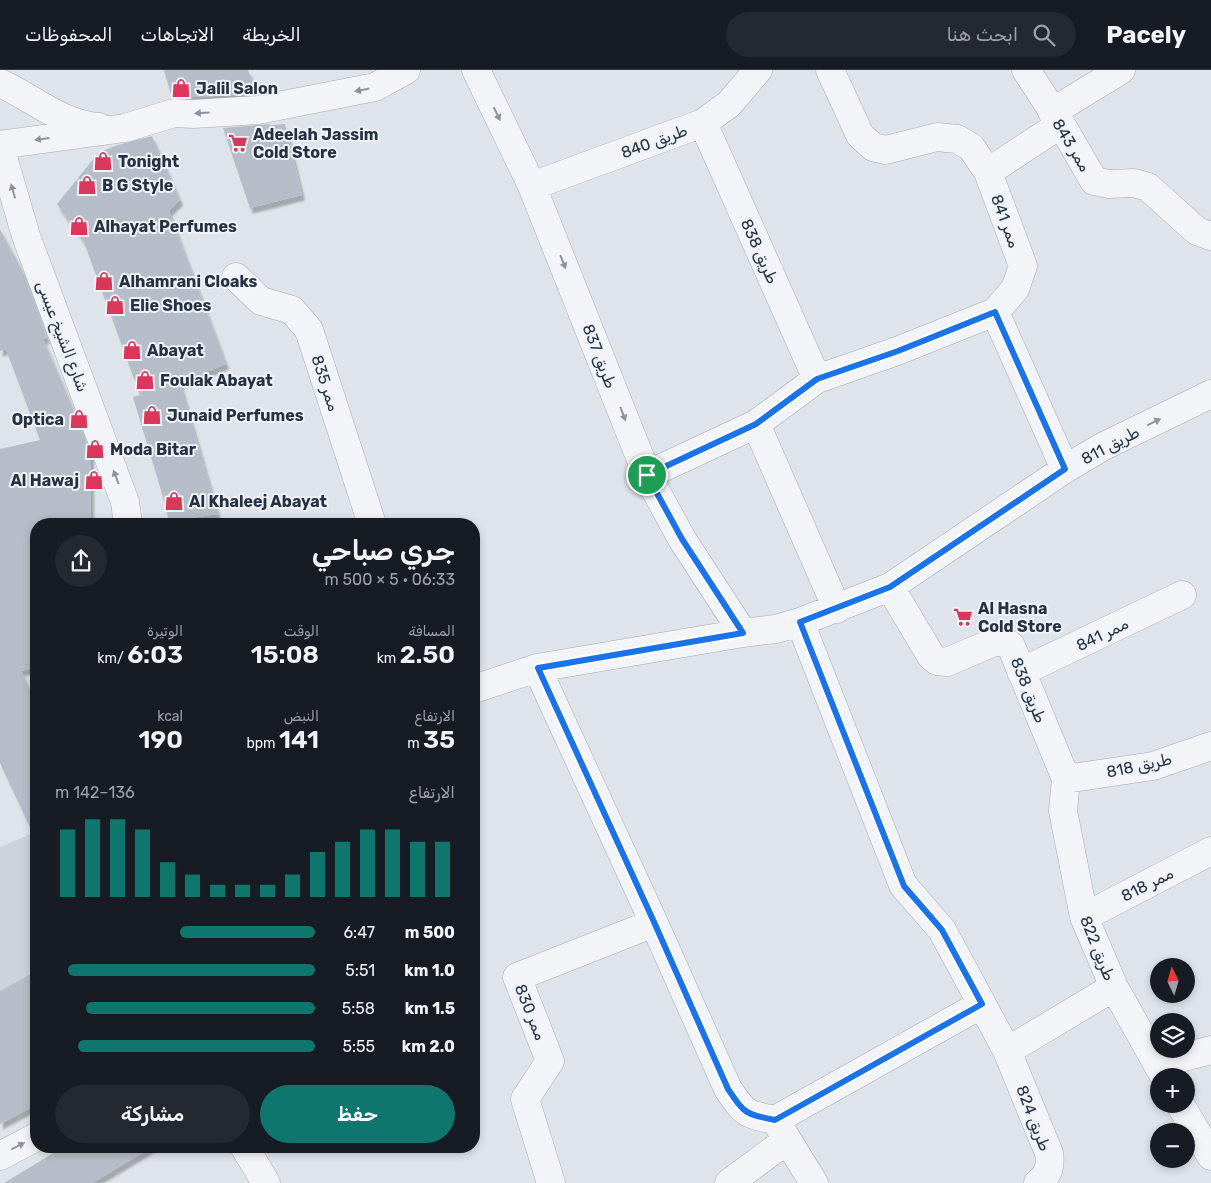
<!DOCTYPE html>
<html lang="ar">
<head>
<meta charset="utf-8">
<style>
	body { margin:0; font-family:Rubik,"Noto Sans Arabic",sans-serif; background:#242831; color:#f1f3f6; direction:rtl; height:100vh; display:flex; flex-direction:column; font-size:19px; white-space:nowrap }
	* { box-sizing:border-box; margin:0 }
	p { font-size:16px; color:#9ea1a6 }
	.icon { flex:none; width:28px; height:28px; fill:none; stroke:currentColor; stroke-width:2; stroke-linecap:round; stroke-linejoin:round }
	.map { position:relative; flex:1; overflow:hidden; direction:ltr }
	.side { position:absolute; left:30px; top:448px; width:450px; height:635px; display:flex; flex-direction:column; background:#171b24; border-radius:20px; box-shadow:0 2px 8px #0003; direction:rtl }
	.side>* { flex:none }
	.needle { width:32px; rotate:355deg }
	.controls { position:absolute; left:1150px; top:888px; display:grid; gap:10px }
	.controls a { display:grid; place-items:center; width:45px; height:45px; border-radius:50%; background:#171b24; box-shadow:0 2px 8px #0003; font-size:25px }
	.pin { position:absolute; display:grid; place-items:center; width:42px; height:42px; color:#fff; margin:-21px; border:2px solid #fff; border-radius:50%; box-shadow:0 1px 5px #0007 }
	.round { display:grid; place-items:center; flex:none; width:52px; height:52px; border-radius:26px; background:#242831 }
	.headline { display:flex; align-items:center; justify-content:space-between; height:85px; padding:0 25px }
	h1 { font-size:28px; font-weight:600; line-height:38px }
	.metrics { display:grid; grid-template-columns:repeat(3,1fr); gap:8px; height:85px; padding:5px 25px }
	.metrics div { display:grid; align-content:center }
	.metrics b { font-size:25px; font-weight:600 }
	.metrics small { font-size:14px; font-weight:400 }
	.metrics p { font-size:14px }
	.chart { height:140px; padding:10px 25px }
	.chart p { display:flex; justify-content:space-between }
	.chart svg { width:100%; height:90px; margin-top:5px; stroke:#0f766e; stroke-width:6 }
	.cta { display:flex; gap:10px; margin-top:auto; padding:10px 25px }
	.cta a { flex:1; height:58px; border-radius:30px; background:#0f766e; color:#fff; font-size:20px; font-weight:600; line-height:58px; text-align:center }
	.cta a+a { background:#242831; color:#f1f3f6 }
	ul { padding:0 25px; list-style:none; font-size:16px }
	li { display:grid; grid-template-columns:80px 60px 1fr; align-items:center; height:38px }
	li i { height:12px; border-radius:6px; background:#0f766e }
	header { display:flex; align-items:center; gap:30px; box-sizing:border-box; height:70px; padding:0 25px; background:#171b24; border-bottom:1px solid #363941 }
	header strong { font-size:24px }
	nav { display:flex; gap:28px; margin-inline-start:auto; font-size:18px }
	.search { width:350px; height:45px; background:#242831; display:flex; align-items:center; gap:12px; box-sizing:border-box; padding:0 18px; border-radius:28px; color:#9ea1a6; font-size:19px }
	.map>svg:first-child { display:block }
	.built { fill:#cdd3dc }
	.building { fill:#b6bdc8; filter:url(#shadow) }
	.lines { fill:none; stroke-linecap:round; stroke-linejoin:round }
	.minor-casing { stroke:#a4abb5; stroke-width:29 }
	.minor { stroke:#f2f4f8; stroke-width:28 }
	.oneway { fill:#8c939e }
	.route-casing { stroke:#fff; stroke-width:10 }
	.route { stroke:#1a73e8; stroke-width:6 }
	.labels { text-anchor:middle; stroke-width:4; stroke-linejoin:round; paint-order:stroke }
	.poi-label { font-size:16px; font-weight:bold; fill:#263243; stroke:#eff3f7; text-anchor:start }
	.street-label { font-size:16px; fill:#263243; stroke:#eff3f7 }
</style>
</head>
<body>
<header>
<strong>Pacely</strong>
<div class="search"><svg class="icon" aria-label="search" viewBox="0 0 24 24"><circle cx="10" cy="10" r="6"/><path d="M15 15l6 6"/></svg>ابحث هنا</div>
<nav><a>الخريطة</a><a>الاتجاهات</a><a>المحفوظات</a></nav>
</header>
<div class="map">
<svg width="1211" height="1113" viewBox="0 0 1211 1113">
	<defs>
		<filter id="shadow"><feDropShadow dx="3" dy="5.5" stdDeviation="1" flood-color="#0004"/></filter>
	</defs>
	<rect width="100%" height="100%" fill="#dfe4ea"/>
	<!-- built -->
	<path class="built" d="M36,762V901L0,921V777Z"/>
	<!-- building -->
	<path class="building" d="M164,0H248L258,24L172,28Z
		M270,54V55L285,54L302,125L250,138L223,58Z
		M152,66L180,130L169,141L226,294L180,313L218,444L169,451L161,420L133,327L140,325L84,172L57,134L99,82L118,75Z
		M0,159L23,202L47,268L43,269L77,348L91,385V454H36V597L21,601L36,633V770L0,693V379L40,370L6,279L0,281Z
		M36,901V1035L0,1054V921Z
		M65,1076H154L92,1113H4Z"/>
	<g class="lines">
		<!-- minor casing -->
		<g class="minor-casing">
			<path id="minor" d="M476,0L532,116L647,405L682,469L743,563
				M830,0L860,65L873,77L886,80L937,67L957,69L971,77L988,102L1023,196L1015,219L995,242L1065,399
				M1026,0L1061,54L1094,111L1109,114L1134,113L1148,117L1197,161L1211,166
				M0,13C33,28 61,54 99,57
				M1052,42L1121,0
				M703,53L817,309
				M0,75L125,58L174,43L193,44L258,40L375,17L406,0
				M0,77L26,166L125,432L128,454
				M988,102L1061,54
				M532,116L703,53L729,34L758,0
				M236,207L261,231L292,240L309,260L372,454
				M756,354L837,539
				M647,405L756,354L817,309L897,281L995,242
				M890,517L931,586L937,591L947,592L994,572L1005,571L1011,576L1066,709L1063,741L1084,847L1114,917L1164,1006
				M800,552L903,815L942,860L982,934
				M537,598L654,853L728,1019C745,1044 745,1044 775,1050L982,934L1007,981L1049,1083C1051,1095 1049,1105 1038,1113
				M1021,602L1182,525
				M474,619L537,598L743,563L776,559L800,552L890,517L1065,399L1102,377L1211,324
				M1066,709L1153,696L1211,676
				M1084,847L1211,781
				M1007,981L1114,917
				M1157,994L1211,980
				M1180,1034L1211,1086
				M775,1050L814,1113
				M244,1076L266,1113
				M0,1086L36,1067
				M551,1113L525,1029L550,991L517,907L654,853
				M729,1113L786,1071"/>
		</g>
		<!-- minor -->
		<use href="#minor" class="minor"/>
	</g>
	<!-- one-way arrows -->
	<defs><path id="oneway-solid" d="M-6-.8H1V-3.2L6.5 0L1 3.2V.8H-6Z" transform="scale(1.25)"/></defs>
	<g class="oneway">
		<use href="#oneway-solid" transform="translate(362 20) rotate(169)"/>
		<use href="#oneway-solid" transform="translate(202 43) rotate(176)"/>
		<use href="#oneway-solid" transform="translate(497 44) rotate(64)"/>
		<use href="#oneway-solid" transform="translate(42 69) rotate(173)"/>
		<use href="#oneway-solid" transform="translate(13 121) rotate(-106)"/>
		<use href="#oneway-solid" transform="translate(563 192) rotate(68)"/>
		<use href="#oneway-solid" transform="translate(623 344) rotate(69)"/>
		<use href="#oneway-solid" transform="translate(1154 352) rotate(-26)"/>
		<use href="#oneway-solid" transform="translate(116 407) rotate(-111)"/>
		<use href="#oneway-solid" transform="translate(18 1076) rotate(-27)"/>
	</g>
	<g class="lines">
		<!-- route casing -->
		<g class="route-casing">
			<path id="route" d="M995,242L1065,399L890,517L800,552L904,816L942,860L982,934L775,1050C745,1044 745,1044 728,1019L654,852L538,598L743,563L682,469L647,405L756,354L817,309L898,281Z"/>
		</g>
		<!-- route -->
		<use href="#route" class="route"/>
	</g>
	<!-- icons -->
	<defs>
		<g id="shop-bare" transform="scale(1.5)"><path d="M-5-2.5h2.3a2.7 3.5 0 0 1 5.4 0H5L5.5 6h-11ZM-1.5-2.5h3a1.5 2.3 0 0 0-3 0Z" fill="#dc375a" stroke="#eff3f7" stroke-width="2.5" paint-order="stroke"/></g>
		<g id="supermarket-bare" transform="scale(1.5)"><path d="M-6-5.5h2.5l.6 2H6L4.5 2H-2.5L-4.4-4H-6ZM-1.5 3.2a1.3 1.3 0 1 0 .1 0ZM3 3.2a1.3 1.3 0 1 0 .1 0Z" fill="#dc375a" stroke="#eff3f7" stroke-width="2.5" paint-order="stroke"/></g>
	</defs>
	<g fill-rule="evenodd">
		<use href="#shop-bare" x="181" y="18"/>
		<use href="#supermarket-bare" x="238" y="73"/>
		<use href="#shop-bare" x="103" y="91"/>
		<use href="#shop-bare" x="87" y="115"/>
		<use href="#shop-bare" x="79" y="156"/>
		<use href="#shop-bare" x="104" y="211"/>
		<use href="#shop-bare" x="115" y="235"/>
		<use href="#shop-bare" x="132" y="280"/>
		<use href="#shop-bare" x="145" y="310"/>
		<use href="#shop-bare" x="152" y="345"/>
		<use href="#shop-bare" x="79" y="349"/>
		<use href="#shop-bare" x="95" y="379"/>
		<use href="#shop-bare" x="94" y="410"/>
		<use href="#shop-bare" x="174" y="431"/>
		<use href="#supermarket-bare" x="963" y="547"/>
	</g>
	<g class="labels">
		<!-- poi labels -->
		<g class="poi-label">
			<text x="196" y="24">Jalil Salon</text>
			<text x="253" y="70">Adeelah Jassim<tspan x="253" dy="18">Cold Store</tspan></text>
			<text x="118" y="97">Tonight</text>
			<text x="102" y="121">B G Style</text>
			<text x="94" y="162">Alhayat Perfumes</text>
			<text x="119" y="217">Alhamrani Cloaks</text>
			<text x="130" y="241">Elie Shoes</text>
			<text x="147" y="286">Abayat</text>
			<text x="160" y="316">Foulak Abayat</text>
			<text x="167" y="351">Junaid Perfumes</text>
			<text x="64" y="355" text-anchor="end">Optica</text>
			<text x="110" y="385">Moda Bitar</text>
			<text x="79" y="416" text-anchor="end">Al Hawaj</text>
			<text x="189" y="437">Al Khaleej Abayat</text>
			<text x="978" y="544">Al Hasna<tspan x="978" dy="18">Cold Store</tspan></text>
		</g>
		<!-- street labels -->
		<g class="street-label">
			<text transform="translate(654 71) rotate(-20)" y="6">طريق 840</text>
			<text transform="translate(1072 75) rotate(59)" y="6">ممر 843</text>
			<text transform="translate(1006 151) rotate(70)" y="6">ممر 841</text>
			<text transform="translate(760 181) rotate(66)" y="6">طريق 838</text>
			<text transform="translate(63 266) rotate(69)" y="6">شارع الشيخ عيسى</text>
			<text transform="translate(600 286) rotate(69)" y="6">طريق 837</text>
			<text transform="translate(326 313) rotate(72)" y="6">ممر 835</text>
			<text transform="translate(1110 375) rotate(-28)" y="6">طريق 811</text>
			<text transform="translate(1102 564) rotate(-26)" y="6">ممر 841</text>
			<text transform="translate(1029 620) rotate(68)" y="6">طريق 838</text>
			<text transform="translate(1139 695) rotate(-12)" y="6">طريق 818</text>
			<text transform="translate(1147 814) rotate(-27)" y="6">ممر 818</text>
			<text transform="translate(1098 878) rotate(68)" y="6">طريق 822</text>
			<text transform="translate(531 942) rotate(68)" y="6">ممر 830</text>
			<text transform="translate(1034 1048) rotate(69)" y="6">طريق 824</text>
		</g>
	</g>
</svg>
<div class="controls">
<a><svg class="needle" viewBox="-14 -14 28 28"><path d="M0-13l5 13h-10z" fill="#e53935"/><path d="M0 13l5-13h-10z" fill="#9ea1a6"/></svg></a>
<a><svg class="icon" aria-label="layers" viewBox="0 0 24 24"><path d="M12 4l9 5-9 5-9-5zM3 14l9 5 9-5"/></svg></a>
<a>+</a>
<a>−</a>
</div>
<div class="pin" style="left:647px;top:405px;background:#1e9e55"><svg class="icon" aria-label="arrive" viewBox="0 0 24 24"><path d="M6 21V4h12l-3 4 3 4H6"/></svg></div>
<section class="side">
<div class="headline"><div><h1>جري صباحي</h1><p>06:33 · 5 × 500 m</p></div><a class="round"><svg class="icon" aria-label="share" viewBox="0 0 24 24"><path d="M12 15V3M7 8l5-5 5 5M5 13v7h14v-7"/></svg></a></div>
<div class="metrics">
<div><p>المسافة</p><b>2.50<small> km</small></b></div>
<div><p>الوقت</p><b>15:08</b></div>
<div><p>الوتيرة</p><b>6:03<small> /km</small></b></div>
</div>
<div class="metrics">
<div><p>الارتفاع</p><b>35<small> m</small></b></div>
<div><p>النبض</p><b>141<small> bpm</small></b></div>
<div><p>kcal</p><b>190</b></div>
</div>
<div class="chart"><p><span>الارتفاع</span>136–142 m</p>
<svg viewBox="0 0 160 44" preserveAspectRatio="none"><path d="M5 44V11M15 44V6M25 44V6M35 44V11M45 44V27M55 44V33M65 44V38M75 44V38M85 44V38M95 44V33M105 44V22M115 44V17M125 44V11M135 44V11M145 44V17M155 44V17"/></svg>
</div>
<ul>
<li><b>500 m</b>6:47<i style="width:52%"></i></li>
<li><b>1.0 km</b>5:51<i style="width:95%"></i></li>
<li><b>1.5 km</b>5:58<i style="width:88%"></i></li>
<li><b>2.0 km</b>5:55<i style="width:91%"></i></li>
</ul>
<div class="cta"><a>حفظ</a><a>مشاركة</a></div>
</section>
</div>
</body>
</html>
